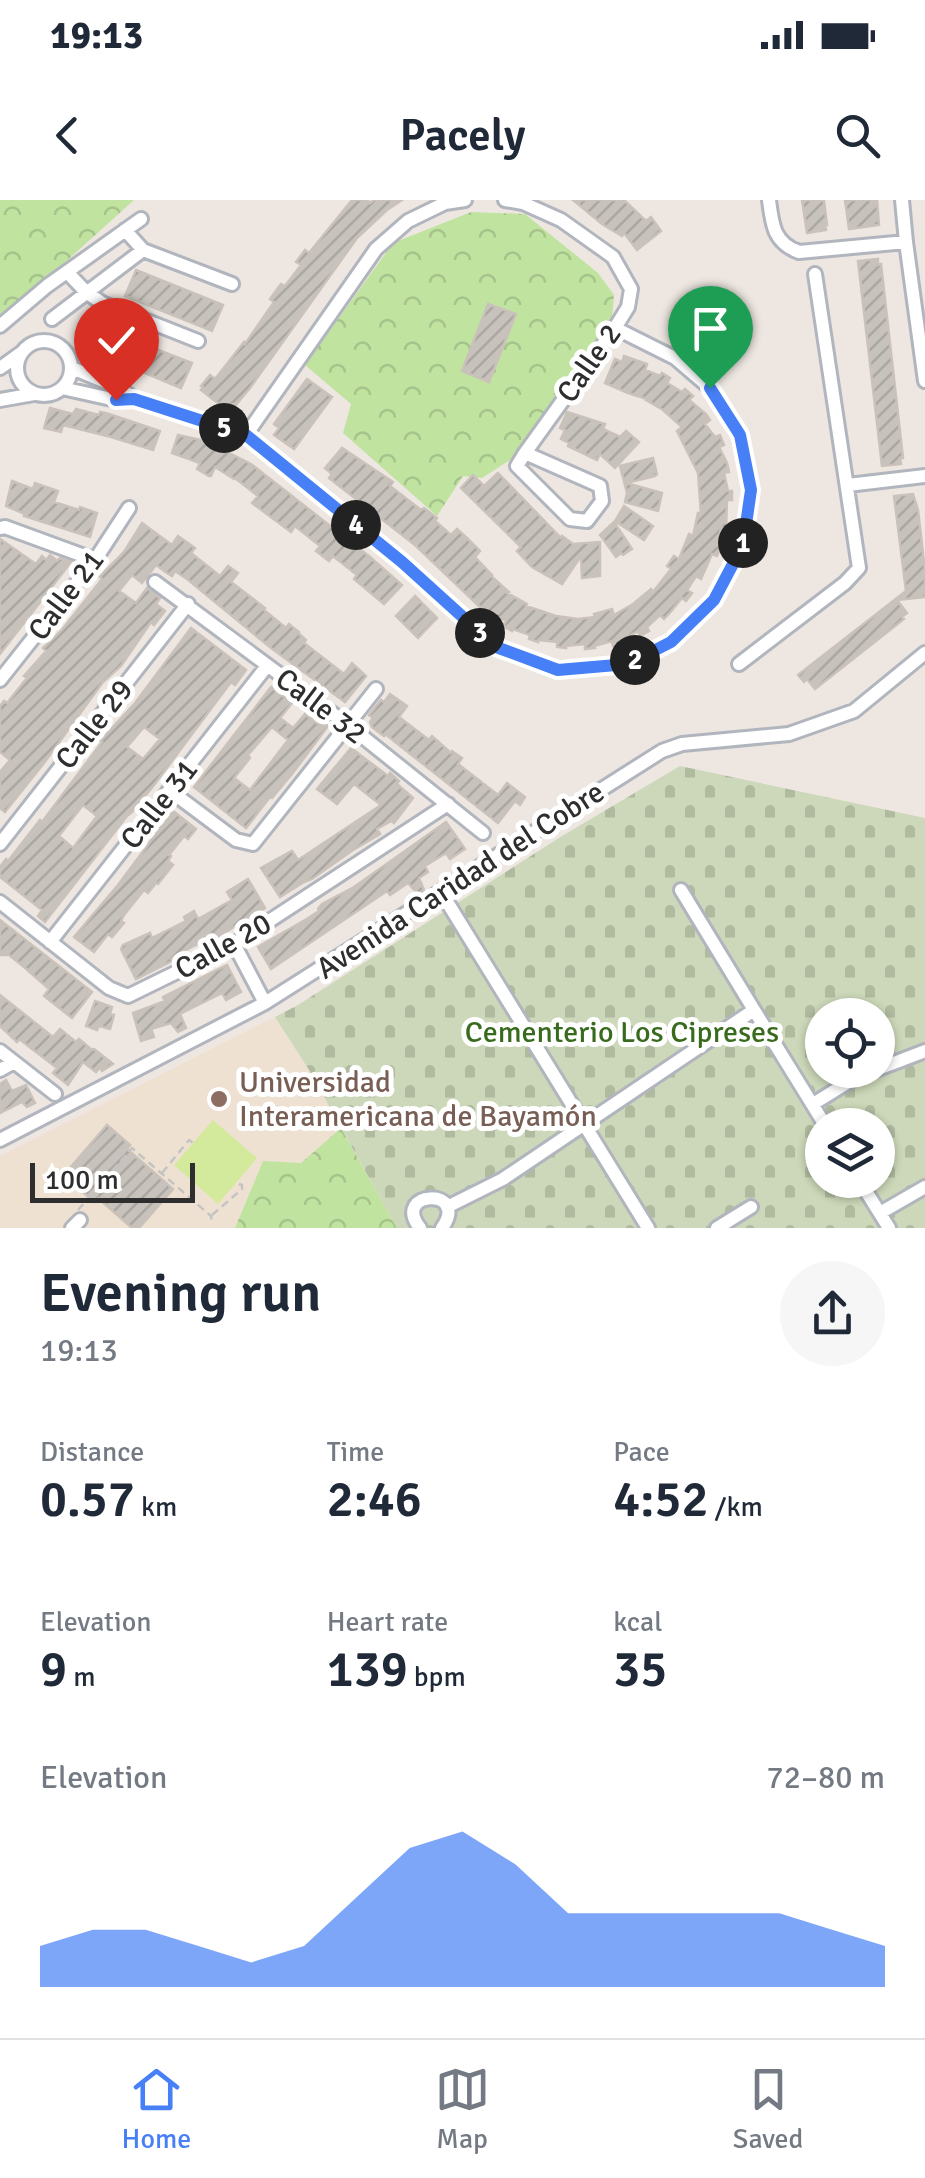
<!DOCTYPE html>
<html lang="en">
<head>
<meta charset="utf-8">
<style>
	body { margin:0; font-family:Signika,sans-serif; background:#f6f6f7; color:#1f2937; height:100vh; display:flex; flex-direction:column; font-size:38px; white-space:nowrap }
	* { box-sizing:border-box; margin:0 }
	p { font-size:32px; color:#747a83 }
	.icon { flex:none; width:55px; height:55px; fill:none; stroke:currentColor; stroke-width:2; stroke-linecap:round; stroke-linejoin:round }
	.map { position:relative; height:1028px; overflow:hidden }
	.sheet { display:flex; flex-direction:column; background:#fff; flex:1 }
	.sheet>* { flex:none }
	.buttons { position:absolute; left:805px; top:798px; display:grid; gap:20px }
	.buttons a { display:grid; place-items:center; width:90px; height:90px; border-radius:50%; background:#fff; box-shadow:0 2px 8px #0004; font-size:50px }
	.scale { position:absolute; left:30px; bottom:25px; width:165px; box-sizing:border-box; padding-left:10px; border:5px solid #2e2e2e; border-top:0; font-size:28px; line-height:35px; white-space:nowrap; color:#2e2e2e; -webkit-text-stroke:8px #fff; paint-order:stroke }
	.pin { position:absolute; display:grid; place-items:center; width:85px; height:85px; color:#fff; margin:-102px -42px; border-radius:50% 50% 50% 0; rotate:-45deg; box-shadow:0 0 10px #0007 }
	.pin .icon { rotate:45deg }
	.km { position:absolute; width:50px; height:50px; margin:-25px; border-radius:50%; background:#222; color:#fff; font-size:28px; line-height:50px; text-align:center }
	.round { display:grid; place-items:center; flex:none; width:105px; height:105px; border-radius:52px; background:#f6f6f7 }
	.summary { display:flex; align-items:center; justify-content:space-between; height:170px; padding:0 40px }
	h1 { font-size:55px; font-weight:600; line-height:75px }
	.stats { display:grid; grid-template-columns:repeat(3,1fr); gap:15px; height:170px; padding:10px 40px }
	.stats div { display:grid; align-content:center }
	.stats b { font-size:50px; font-weight:600 }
	.stats small { font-size:28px; font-weight:400 }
	.stats p { font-size:28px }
	.chart { height:280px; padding:20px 40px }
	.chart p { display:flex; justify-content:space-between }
	.chart svg { width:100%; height:180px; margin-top:10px; fill:#477ff6; opacity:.7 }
	.status { display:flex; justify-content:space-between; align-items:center; height:70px; padding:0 50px; background:#fff; direction:ltr }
	.status svg { height:28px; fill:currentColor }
	header { display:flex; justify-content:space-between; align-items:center; height:130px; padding:0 40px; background:#fff; font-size:45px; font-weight:600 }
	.dock { display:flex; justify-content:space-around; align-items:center; height:140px; border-top:2px solid #e0e1e3; background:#fff; font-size:28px; color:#747a83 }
	.dock a { display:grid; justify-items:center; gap:5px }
	.dock .selected { color:#477ff6 }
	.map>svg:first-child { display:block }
	.education { fill:#efe1d1 }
	.forest { fill:url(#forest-crowns) }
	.cemetery { fill:url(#cemetery-stones); fill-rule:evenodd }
	.pitch { fill:#d3ea9c }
	.building { fill:url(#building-hatch); stroke:#cac2ba; stroke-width:2.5; fill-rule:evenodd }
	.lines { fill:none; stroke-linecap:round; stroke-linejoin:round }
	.minor-casing { stroke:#b1b5bd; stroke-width:18 }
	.path { stroke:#c4c4c4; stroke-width:2.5; stroke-dasharray:8 5; stroke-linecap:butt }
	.minor { stroke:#fff; stroke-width:12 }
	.route-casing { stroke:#fff; stroke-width:20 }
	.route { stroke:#477ff6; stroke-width:12 }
	.education-dot { fill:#8d6e63; stroke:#fff; stroke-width:4 }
	.labels { text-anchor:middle; stroke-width:10; stroke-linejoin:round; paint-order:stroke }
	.street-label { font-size:30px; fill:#2e2e2e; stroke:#fff }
	.park-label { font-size:30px; fill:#386b1d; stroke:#fff }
	.education-label { font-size:30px; fill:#785e54; stroke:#fff; text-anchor:start }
</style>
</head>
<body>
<div class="status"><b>19:13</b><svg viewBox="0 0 49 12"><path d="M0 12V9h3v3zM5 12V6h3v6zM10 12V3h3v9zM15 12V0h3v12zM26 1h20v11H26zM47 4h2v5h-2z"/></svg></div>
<header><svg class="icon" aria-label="back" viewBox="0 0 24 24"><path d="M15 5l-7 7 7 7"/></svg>Pacely<svg class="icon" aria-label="search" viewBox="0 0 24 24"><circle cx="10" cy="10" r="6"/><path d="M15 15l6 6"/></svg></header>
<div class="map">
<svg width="925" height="1028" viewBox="0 0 925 1028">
	<defs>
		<pattern id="forest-crowns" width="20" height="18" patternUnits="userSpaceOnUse" patternTransform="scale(2.5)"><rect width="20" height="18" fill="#c0e3a0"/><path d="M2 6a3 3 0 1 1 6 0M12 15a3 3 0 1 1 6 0" fill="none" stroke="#a5c38a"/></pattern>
		<pattern id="cemetery-stones" width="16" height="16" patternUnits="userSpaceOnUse" patternTransform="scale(2.5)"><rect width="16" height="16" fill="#ccd8b9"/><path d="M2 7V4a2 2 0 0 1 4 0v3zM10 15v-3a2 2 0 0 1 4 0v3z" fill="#b0ba9f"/></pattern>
		<pattern id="building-hatch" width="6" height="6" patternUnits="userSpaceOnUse" patternTransform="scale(2.5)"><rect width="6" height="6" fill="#c7c2bc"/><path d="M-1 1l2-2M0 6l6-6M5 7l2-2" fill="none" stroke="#aba7a2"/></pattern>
	</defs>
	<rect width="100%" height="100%" fill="#eee7e1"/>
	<!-- education -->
	<path class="education" d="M275,817L309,870L341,928L301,963L263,961L235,1028H0V956Z"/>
	<!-- forest -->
	<path class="forest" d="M0,0H134L20,103L0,115Z
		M471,12L525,14L598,73L614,95L612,118L513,258L482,278L463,276L437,316L343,233L351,204L305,165L393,43Z
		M341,928L397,1028H235L263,961L301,963Z"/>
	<!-- cemetery -->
	<path class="cemetery" d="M680,566L925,618V1028H397L309,870L275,817L298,805L562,636ZM822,815H878V870H822ZM822,925H878V980H822Z"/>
	<!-- pitch -->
	<path class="pitch" d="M213,920L257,958L218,1004L174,965Z"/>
	<!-- building -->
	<path class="building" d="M352,0H367L370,3L374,0H402L387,10L357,38L250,188L235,206L233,204L228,211L201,190L203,187L201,186L210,175L215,179L244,142L245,144L274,102L270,99L281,84L285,86L301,65L296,62L305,50L309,53Z
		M573,0H624L646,21L651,17L661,31L637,50L624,33L622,36L602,24Z
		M802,0L824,1L827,25H825L826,30L807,33Z
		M845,0H877L879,25L849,29Z
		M878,59V65L881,64L903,258H900L901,264L882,266L858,61Z
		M136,70L223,105L212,131L125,96Z
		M488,104L516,114L489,182L462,171Z
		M695,118H722L723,130H714V142H695Z
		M109,131L192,163L181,188L114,160L113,163L98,156Z
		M624,156L647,164L645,170L660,176L662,173L670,178L667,183L682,192L685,189L693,196L689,200L706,214L710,220L705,224L715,237L720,235L724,245L719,247L727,263L729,272L724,273L728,291H732V300H727L726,329L721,328L717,345L721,346L717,356L712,354L701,379L696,376L687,390L692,393L686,401L682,398L668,415L664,419L660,415L647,427L649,431L640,436L638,431L622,440L623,443L613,446L612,441L594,446L595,448L585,449V444L566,446V448L557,447V442L538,440V442L529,439L530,435L513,429L512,431L503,426L506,421L490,413L488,415L481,408L415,345L329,278L332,274L325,268L342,248L393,282L390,286L421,310L424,308L437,318L435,321L451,335L457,329L468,339L480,351L475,357L492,375L491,376L509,392L507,393L527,404L526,406L556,416L578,419L595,417L594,414L612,409L614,415L633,404L651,389L653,392L671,369L667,366L674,356L679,359L689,334L693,336L698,313L701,314L698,273L677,231L682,227L663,210L646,200L647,199L628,193L605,183L615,159L622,162Z
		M307,179L332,197L294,249L274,235L279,228L274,224Z
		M50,208L73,214L76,209L99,215L100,212L106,213L160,231L153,250L111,237L63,225L61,232L44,228Z
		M567,212L605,224L603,229L620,237L626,231L639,242L615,268L600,254L597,260L568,246L569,243L561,239L565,230L560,228Z
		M178,235L205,241L251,264L370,357L402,385L384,404L354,379L357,375L333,356L329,361L316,351L320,346L295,326L291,332L252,303L258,296L235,278L234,279L215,267L211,276H209L197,269L200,263L172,253Z
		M653,258L657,274L655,276L626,283L662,293L658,311L625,302L627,293L620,266Z
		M498,273L561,338L562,336L573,344L600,342V376L582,378L581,356L562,384L532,367L517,351L521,347L461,288L473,275L484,286Z
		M12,281L33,289L35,283L58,291L54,302L79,310L80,307L97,313L90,337L24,316L25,314L6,306Z
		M913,294L918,310L925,371V397L897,400L907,413L902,417L904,419L815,489L807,479L804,482L798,475L906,391L894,296Z
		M624,306L653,326L644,340L615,321Z
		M614,322L632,349L623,355L621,353L616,357L600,335Z
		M142,323L172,345L178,336L195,348L191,353L220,376L228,366L238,373L231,382L265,408L264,410L286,428L289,424L299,432L298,433L306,440L304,443L344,474L352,463L366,476L345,502L271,448L187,379L175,371L172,376L167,373L156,365L142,383L132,375L119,391L136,403L147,388L160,398L156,404L165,411L154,425L151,422L121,466L103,482L44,563L5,612L0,608V572L10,560L0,552V506L4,501L7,503L27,478L24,476L46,451L43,448L61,431L102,379L100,377L105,371L124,352Z
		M0,339L36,364L42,356L46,360L50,355L57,361L60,358L71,362L0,454Z
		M415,396L437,418L418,438L396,416Z
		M191,428L246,470L235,485L231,482L154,585L133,611L127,616L45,722L38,716L42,710L0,677V667L6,659L8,661L40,620L42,622L102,542L100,541L135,503ZM144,527L160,539L143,559L127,547ZM83,605L97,616L73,648L59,636Z
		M271,487L292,503L280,518L293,528L305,514L317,523L320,519L328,526L292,574L272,598L270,597L246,628L194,587ZM272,527L288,540L250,590L234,578L250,558L248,555Z
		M390,494L407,506L399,517L429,540L432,536L451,553L452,551L462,558L458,564L498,595L507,583L525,597L520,605L515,601L498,623L385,534L384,536L372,527L370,522L373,518L369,515L381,500L384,502Z
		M351,548L388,576L390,573L399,581L397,584L413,598L394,623L391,621L377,629L380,634L353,650L312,679L304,682L280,697L261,668L292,651L298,660L381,605L354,584L337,604L317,589Z
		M173,611L196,629L188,639L184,636L169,655L171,656L168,661L173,665L158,684L156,683L148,693L144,690L124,715L121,721L124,723L112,737L108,734L94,752L74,737L118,685Z
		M446,622L465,649L450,659L446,653L425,666L428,672L419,678L424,690L418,694L408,683L390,695L387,691L271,769L258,747L305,720L319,711L318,709L322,704L354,687Z
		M248,679L265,708L201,747L198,744L188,749L175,756L171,759L172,761L136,779L121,749L123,745L150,733L152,738L186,721L184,717L194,711L198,719L232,700L227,692Z
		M0,720L92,792L72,818L44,796L49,789L24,767L9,755H0Z
		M227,765L241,792L226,800L222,793L180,814L186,828L178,832L171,823L151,829L154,837L141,841L133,813L165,801L163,797Z
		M0,795L53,837L60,829L76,842L79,839L92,850L94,849L113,864L102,871L100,867L96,872L83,862L68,885L53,873L57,868L19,839L17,842L0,826Z
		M95,801L112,807L110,814L114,815L110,829L99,826L97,830L86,826Z
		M6,880L12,891L26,885L35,903L27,907L22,902L0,913V884Z
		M107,925L130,945L127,949L173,989L139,1028H132L98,998L94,1002L64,975Z"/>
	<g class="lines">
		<!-- minor casing -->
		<g class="minor-casing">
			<path id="minor" d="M505,0L523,3L561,20L613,57L631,89L628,107L615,128L525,253L517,266L570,319L587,321L602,301L600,286L525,253
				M769,0C772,25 774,43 799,52L906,42
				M902,0L906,42L925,181
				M125,30L143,50L232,84
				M67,72L86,92L102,103L198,141
				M52,119L143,50
				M0,126L47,86L141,19
				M17 168a27 27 0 1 1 54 0a27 27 0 1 1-54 0Z
				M0,168L21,153
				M72,168L120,188L134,199L246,235L402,362L496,447L558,469L628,464L671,442L714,400L743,345L751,291L739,235L710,188L675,158L615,128
				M62,188L116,200L134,199
				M0,200L34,194
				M246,235L376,49L408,21L445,3L465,0
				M848,285L925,276
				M0,328L5,327L95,360
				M155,382L348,525L483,633
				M739,464L845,383L859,368L815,74
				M0,480L95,360L129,308
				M169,590L236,640L253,644L376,489
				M0,644L188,404
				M681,690L754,810
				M441,692L648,1028
				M0,702L109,788L128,796L234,744L448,604
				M50,742L267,466
				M234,744L265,803
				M0,851L55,894
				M878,869L925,851
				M0,870L14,862
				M813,904L855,878L875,870
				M0,940L265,803L662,551L682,544L789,534L854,511L925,453
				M859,980L889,1028
				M447,1007L503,979L754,810L825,925
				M880,1013L925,987
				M72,1028L80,1020
				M420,1028C390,990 471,987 442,1028
				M717,1028L751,1007"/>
		</g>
		<!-- path -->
		<path class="path" d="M162,973L189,940L193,943
			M78,1010L132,948L211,1016L212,1023
			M212,1015L242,989V985L236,983"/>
		<!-- minor -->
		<use href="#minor" class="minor"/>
	</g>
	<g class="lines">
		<!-- route casing -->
		<g class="route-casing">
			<path id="route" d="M116,200L134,199L246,235L402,362L496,447L558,470L628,464L671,442L714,400L743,345L751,290L740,235L710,188"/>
		</g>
		<!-- route -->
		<use href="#route" class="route"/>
	</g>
	<!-- markers -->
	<circle class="education-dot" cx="219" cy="899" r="10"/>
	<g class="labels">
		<!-- street labels -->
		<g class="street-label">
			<text transform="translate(589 163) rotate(-55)" y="10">Calle 2</text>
			<text transform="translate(66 395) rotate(-53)" y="10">Calle 21</text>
			<text transform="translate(321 506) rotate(37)" y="10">Calle 32</text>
			<text transform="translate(94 524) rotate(-52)" y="10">Calle 29</text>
			<text transform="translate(159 604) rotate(-52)" y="10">Calle 31</text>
			<text transform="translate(460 680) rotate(-33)" y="10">Avenida Caridad del Cobre</text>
			<text transform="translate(223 746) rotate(-29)" y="10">Calle 20</text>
		</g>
		<!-- park labels -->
		<g class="park-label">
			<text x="622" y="842">Cementerio Los Cipreses</text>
		</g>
		<!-- education labels -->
		<g class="education-label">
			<text x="239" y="892">Universidad<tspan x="239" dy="34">Interamericana de Bayamón</tspan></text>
		</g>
	</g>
</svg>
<div class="buttons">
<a><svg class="icon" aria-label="locate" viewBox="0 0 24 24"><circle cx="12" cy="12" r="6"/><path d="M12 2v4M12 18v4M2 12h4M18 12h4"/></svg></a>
<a><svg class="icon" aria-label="layers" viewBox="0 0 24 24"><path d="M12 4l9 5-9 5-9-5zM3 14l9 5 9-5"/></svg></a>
</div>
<div class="scale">100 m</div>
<div class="pin" style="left:710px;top:188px;background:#1e9e55"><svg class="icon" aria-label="arrive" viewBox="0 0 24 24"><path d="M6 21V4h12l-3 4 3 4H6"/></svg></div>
<div class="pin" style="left:116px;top:200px;background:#d93025"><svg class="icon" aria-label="check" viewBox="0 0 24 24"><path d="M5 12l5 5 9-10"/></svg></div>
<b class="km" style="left:743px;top:343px">1</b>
<b class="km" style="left:635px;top:460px">2</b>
<b class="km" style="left:480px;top:433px">3</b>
<b class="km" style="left:356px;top:325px">4</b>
<b class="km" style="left:224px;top:228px">5</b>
</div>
<section class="sheet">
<div class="summary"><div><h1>Evening run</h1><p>19:13</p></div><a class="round"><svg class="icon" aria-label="share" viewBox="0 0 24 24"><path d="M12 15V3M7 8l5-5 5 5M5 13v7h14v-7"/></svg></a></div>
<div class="stats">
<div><p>Distance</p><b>0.57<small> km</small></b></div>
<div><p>Time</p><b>2:46</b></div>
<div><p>Pace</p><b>4:52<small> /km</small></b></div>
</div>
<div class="stats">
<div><p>Elevation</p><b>9<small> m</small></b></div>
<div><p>Heart rate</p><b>139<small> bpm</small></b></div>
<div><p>kcal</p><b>35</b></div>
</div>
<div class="chart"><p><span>Elevation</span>72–80 m</p>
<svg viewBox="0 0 160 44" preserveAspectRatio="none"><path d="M0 44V34L10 30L20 30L30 34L40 38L50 34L60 22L70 10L80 6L90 14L100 26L110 26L120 26L130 26L140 26L150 30L160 34V44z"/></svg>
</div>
</section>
<nav class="dock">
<a class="selected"><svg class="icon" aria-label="home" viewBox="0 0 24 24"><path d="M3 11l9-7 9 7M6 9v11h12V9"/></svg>Home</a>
<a><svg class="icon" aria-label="map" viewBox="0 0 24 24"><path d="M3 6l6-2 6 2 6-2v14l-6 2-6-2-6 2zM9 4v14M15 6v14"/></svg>Map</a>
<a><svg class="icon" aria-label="saved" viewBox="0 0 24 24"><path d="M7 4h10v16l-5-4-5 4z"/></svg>Saved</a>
</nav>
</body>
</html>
